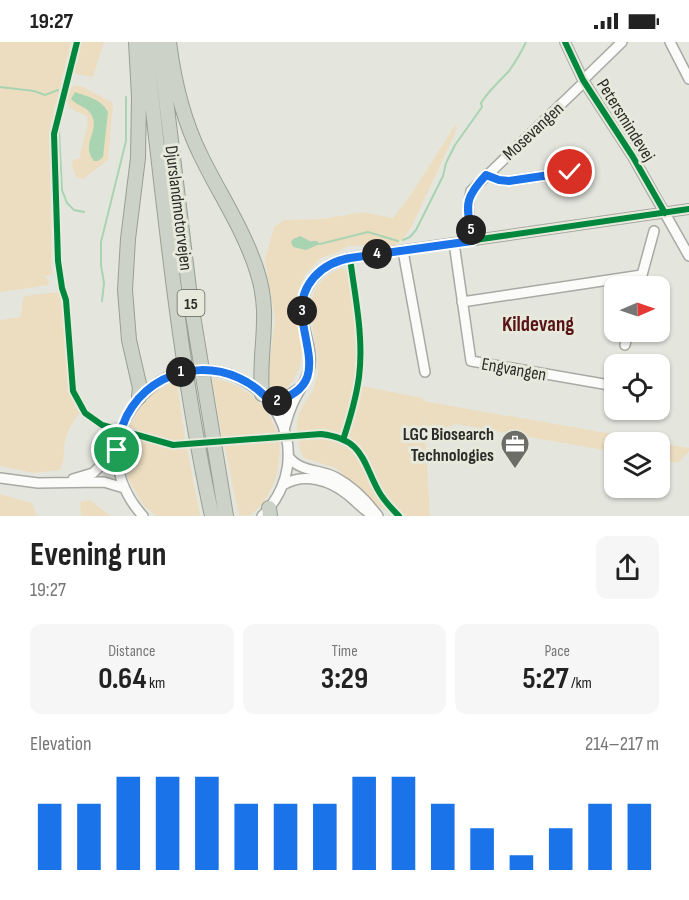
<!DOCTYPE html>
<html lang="en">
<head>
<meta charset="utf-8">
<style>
	body { margin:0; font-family:"Sofia Sans Condensed",sans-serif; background:#f6f6f6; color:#222; height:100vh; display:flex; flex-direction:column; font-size:22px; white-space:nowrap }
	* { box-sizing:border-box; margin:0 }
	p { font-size:20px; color:#767676 }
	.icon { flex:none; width:33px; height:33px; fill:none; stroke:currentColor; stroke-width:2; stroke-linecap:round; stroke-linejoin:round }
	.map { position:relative; height:474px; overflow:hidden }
	.drawer { display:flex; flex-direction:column; background:#fff; flex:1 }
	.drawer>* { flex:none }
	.needle { width:39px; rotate:88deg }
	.fabs { position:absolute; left:604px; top:234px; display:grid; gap:12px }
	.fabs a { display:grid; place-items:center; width:66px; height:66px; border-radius:12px; background:#fff; box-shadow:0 2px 4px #0004; font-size:30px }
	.pin { position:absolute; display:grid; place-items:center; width:51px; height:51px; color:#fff; margin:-26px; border:3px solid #fff; border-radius:50%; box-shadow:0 2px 6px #0007 }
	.km { position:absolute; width:30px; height:30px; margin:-15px; border-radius:50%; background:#222; color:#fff; font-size:16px; line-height:30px; text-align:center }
	.round { display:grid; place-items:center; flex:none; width:63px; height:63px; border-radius:12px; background:#f6f6f6 }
	.head { display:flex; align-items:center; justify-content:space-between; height:102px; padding:0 30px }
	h1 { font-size:33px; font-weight:700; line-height:45px }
	.metrics { display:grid; grid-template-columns:repeat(3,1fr); gap:9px; height:102px; padding:6px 30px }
	.metrics div { display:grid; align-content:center; border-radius:12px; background:#f6f6f6; text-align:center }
	.metrics b { font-size:30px; font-weight:700 }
	.metrics small { font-size:16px; font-weight:400 }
	.metrics p { font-size:16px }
	.chart { height:168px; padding:12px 30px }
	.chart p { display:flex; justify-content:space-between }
	.chart svg { width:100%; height:108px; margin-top:6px; stroke:#1a73e8; stroke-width:6 }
	.status { display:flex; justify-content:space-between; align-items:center; height:42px; padding:0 30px; background:#fff; direction:ltr }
	.status svg { height:16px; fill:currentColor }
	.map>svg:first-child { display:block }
	.green { fill:#ecddc0 }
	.water { fill:#a9d4b2 }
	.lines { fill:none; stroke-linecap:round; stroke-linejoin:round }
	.stream { stroke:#a9d4b2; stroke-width:2 }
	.minor-casing { stroke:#a8a9a3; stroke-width:12 }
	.highway-casing { stroke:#999f92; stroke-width:16 }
	.minor { stroke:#fbfbfa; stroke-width:9 }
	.highway { stroke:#ccd2c7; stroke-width:14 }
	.minor-bridge-casing { stroke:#a8a9a3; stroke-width:12; stroke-linecap:butt }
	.minor-bridge { stroke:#fbfbfa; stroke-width:9 }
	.cycleway-casing { stroke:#e6e9db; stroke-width:10 }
	.cycleway { stroke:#00873e; stroke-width:6 }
	.route-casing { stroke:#fff; stroke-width:12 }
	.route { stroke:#1a73e8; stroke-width:8 }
	.labels { text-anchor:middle; stroke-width:6; stroke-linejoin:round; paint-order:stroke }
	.shield { fill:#e6e9db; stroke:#63655d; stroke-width:1.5 }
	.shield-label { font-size:16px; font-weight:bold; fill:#2b2c27 }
	.street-label { font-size:18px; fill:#2b2c27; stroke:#e6e9db }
	.poi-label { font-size:18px; font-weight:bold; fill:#2b2c27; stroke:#e6e9db; text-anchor:end }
	.quarter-label { font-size:21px; font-weight:bold; fill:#581316; stroke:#e6e9db }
</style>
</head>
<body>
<div class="status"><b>19:27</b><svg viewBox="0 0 49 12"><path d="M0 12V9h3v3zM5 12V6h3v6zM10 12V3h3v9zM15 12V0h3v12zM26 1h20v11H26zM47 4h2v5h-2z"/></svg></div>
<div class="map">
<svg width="689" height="474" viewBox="0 0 689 474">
	<rect width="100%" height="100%" fill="#e4e6de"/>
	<!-- green -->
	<path class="green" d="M0,0H71L49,89L52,233L45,234L50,241L48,243L0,250Z
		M80,0H104L93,35L70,31Z
		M75,43L83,45L113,61L108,118L83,137L77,136L72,125L73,118L80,116C81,101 89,89 87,74C70,67 65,67 68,48Z
		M457,80L455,91L411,186L402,198L395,203L348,204L336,211L321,216L306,231L297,251L295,269L302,311L300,325L293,339L286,347L278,349L270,343L268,334L275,278L265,218L274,185L284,178L322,177L363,170L393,176L412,151Z
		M341,226L348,228C355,287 364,333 341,391L323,388L297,390C295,365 311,359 316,338C326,296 286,250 341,226Z
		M58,250L62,258L70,351L80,370C74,379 67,388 65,400C63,409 65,420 60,428L33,431L0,424V278L20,275C23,268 21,263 24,254Z
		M212,336C244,342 267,361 278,392L222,395Z
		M177,340L185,398L166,399L128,388C138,365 152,347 177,340Z
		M361,344L423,356V359L658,400H615V410L456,382L426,392L424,370L430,474H406L400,470L383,450L362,408L348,397L347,393Z
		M127,393L131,396L165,405L187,406L200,474H157L144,464L128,437L124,412Z
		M320,395L342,401L353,409L362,421L380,459L395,474L373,461L336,426L304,416L300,408L298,396Z
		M279,397C282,427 274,453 251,473L239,474L224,402Z
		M660,401L689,406V409L678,421L660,418Z
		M0,452L32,461L37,474H0Z
		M90,458L111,474H81L80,460Z"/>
	<!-- water -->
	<path class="water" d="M75,50C88,55 101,57 108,70L103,115L98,119H94C80,101 101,89 91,72C86,64 77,64 71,57Z
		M300,194L310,199H317L320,202L306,208L293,205L291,200L293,197Z"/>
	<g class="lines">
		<!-- stream -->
		<path class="stream" d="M0,45L34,49L45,53L58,48
			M64,65L59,88L62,148L67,161L74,168L84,170
			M403,198L410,195L416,188L443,134L446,121L455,103L482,65L481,61C489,48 499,40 509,29C516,19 521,11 526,0
			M320,202L368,190L398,199
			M102,259L104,241L101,223V200L126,99V55"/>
		<!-- minor casing -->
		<g class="minor-casing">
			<path id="minor" d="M565,0L583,38L633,115L689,214
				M670,0L689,37
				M583,38L622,0
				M486,133L499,138L509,139L570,130
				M472,199L468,165L471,149L580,44
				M454,201L471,319L615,344
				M403,209L425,330
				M639,244L654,189
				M462,260L642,233
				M625,303L628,290
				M229,332C290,354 309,427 262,474
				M271,361L281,358L298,347
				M284,388C286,381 288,373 291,366C296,351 308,339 310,324C312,306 304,290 302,273C300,242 322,221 350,216L689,167
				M288,414C299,430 319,427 335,435C352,444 367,459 378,474
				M0,436L38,441L104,440L124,446
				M73,437L93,431L117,408
				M283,443C304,430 330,438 348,453C357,460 364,469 374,474
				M143,474C103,430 111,372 160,339"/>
		</g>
		<!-- highway casing -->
		<g class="highway-casing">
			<path id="highway" d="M136,0L139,55L138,116L128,197L125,248L129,298L140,346L139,355
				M145,0C164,158 178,318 212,474
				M159,0L190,255L226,474
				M169,0C174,40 183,78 201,114C220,153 244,188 257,229C272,274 258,308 262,352
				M269,466L270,474"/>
		</g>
		<!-- minor -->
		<use href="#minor" class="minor"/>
		<!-- highway -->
		<use href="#highway" class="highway"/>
		<!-- minor-bridge casing -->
		<g class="minor-bridge-casing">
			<path id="minor-bridge" d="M160,339C182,327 204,325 229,332"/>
		</g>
		<!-- minor-bridge -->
		<use href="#minor-bridge" class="minor-bridge"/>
		<!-- cycleway casing -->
		<g class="cycleway-casing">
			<path id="cycleway" d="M77,0L54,92L58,219L62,246L66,258L73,349L85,371L102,383L173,403L321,392C363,397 362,418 378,448C383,458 391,466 399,474
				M565,0L583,38L633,115L665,171
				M343,398C350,377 356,357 359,335C364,295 355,255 350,216L689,167"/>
		</g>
		<!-- cycleway -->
		<use href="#cycleway" class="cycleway"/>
	</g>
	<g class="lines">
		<!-- route casing -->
		<g class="route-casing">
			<path id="route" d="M117,408C119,392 123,378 132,365C165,317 235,316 271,361C326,346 307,314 302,274C299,243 321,221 350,216L472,199C468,164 461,160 486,133L499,138L509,139L570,130"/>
		</g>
		<!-- route -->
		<use href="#route" class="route"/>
	</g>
	<!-- icons -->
	<defs>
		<g id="office-pin" transform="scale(1.5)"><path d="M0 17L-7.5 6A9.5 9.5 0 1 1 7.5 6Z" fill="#6c6d67" stroke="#e6e9db"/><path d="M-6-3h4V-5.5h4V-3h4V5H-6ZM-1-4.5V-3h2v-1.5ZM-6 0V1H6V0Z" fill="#fff"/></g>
	</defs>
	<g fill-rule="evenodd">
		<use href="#office-pin" x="515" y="402"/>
	</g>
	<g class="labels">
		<!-- shield labels -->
		<rect class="shield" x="177.5" y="248" width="27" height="26" rx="4.5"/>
		<g class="shield-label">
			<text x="191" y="267">15</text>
		</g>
		<!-- street labels -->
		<g class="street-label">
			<text transform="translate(626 78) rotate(58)" y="6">Petersmindevej</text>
			<text transform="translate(533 89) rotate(-43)" y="6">Mosevangen</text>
			<text transform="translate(179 166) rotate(83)" y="6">Djurslandmotorvejen</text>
			<text transform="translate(514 327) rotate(10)" y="6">Engvangen</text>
		</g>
		<!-- poi labels -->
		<g class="poi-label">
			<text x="494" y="398">LGC Biosearch<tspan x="494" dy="21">Technologies</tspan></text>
		</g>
		<!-- quarter labels -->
		<g class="quarter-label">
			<text x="538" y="289">Kildevang</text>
		</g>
	</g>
</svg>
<div class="fabs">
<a><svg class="needle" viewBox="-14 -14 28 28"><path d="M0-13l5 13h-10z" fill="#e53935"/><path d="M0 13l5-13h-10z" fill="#767676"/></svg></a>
<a><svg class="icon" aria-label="locate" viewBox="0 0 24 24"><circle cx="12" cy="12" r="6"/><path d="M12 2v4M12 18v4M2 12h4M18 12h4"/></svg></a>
<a><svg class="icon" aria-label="layers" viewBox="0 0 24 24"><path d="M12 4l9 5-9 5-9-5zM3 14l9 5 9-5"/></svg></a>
</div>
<div class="pin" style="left:117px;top:408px;background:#1e9e55"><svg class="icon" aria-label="arrive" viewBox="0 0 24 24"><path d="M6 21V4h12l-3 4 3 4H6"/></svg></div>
<div class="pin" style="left:570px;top:130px;background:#d93025"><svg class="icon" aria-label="check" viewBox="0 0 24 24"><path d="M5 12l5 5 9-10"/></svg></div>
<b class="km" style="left:181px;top:330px">1</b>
<b class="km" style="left:277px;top:359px">2</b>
<b class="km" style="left:302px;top:269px">3</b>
<b class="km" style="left:377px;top:212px">4</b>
<b class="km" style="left:471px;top:188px">5</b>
</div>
<section class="drawer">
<div class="head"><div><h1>Evening run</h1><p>19:27</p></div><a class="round"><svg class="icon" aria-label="share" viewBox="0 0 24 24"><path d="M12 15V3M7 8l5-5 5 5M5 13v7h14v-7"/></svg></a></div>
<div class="metrics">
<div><p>Distance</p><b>0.64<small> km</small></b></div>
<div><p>Time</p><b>3:29</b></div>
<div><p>Pace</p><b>5:27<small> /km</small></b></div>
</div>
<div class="chart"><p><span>Elevation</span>214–217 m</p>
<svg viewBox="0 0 160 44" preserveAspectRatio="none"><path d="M5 44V17M15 44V17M25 44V6M35 44V6M45 44V6M55 44V17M65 44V17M75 44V17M85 44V6M95 44V6M105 44V17M115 44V27M125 44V38M135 44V27M145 44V17M155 44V17"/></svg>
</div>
</section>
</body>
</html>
